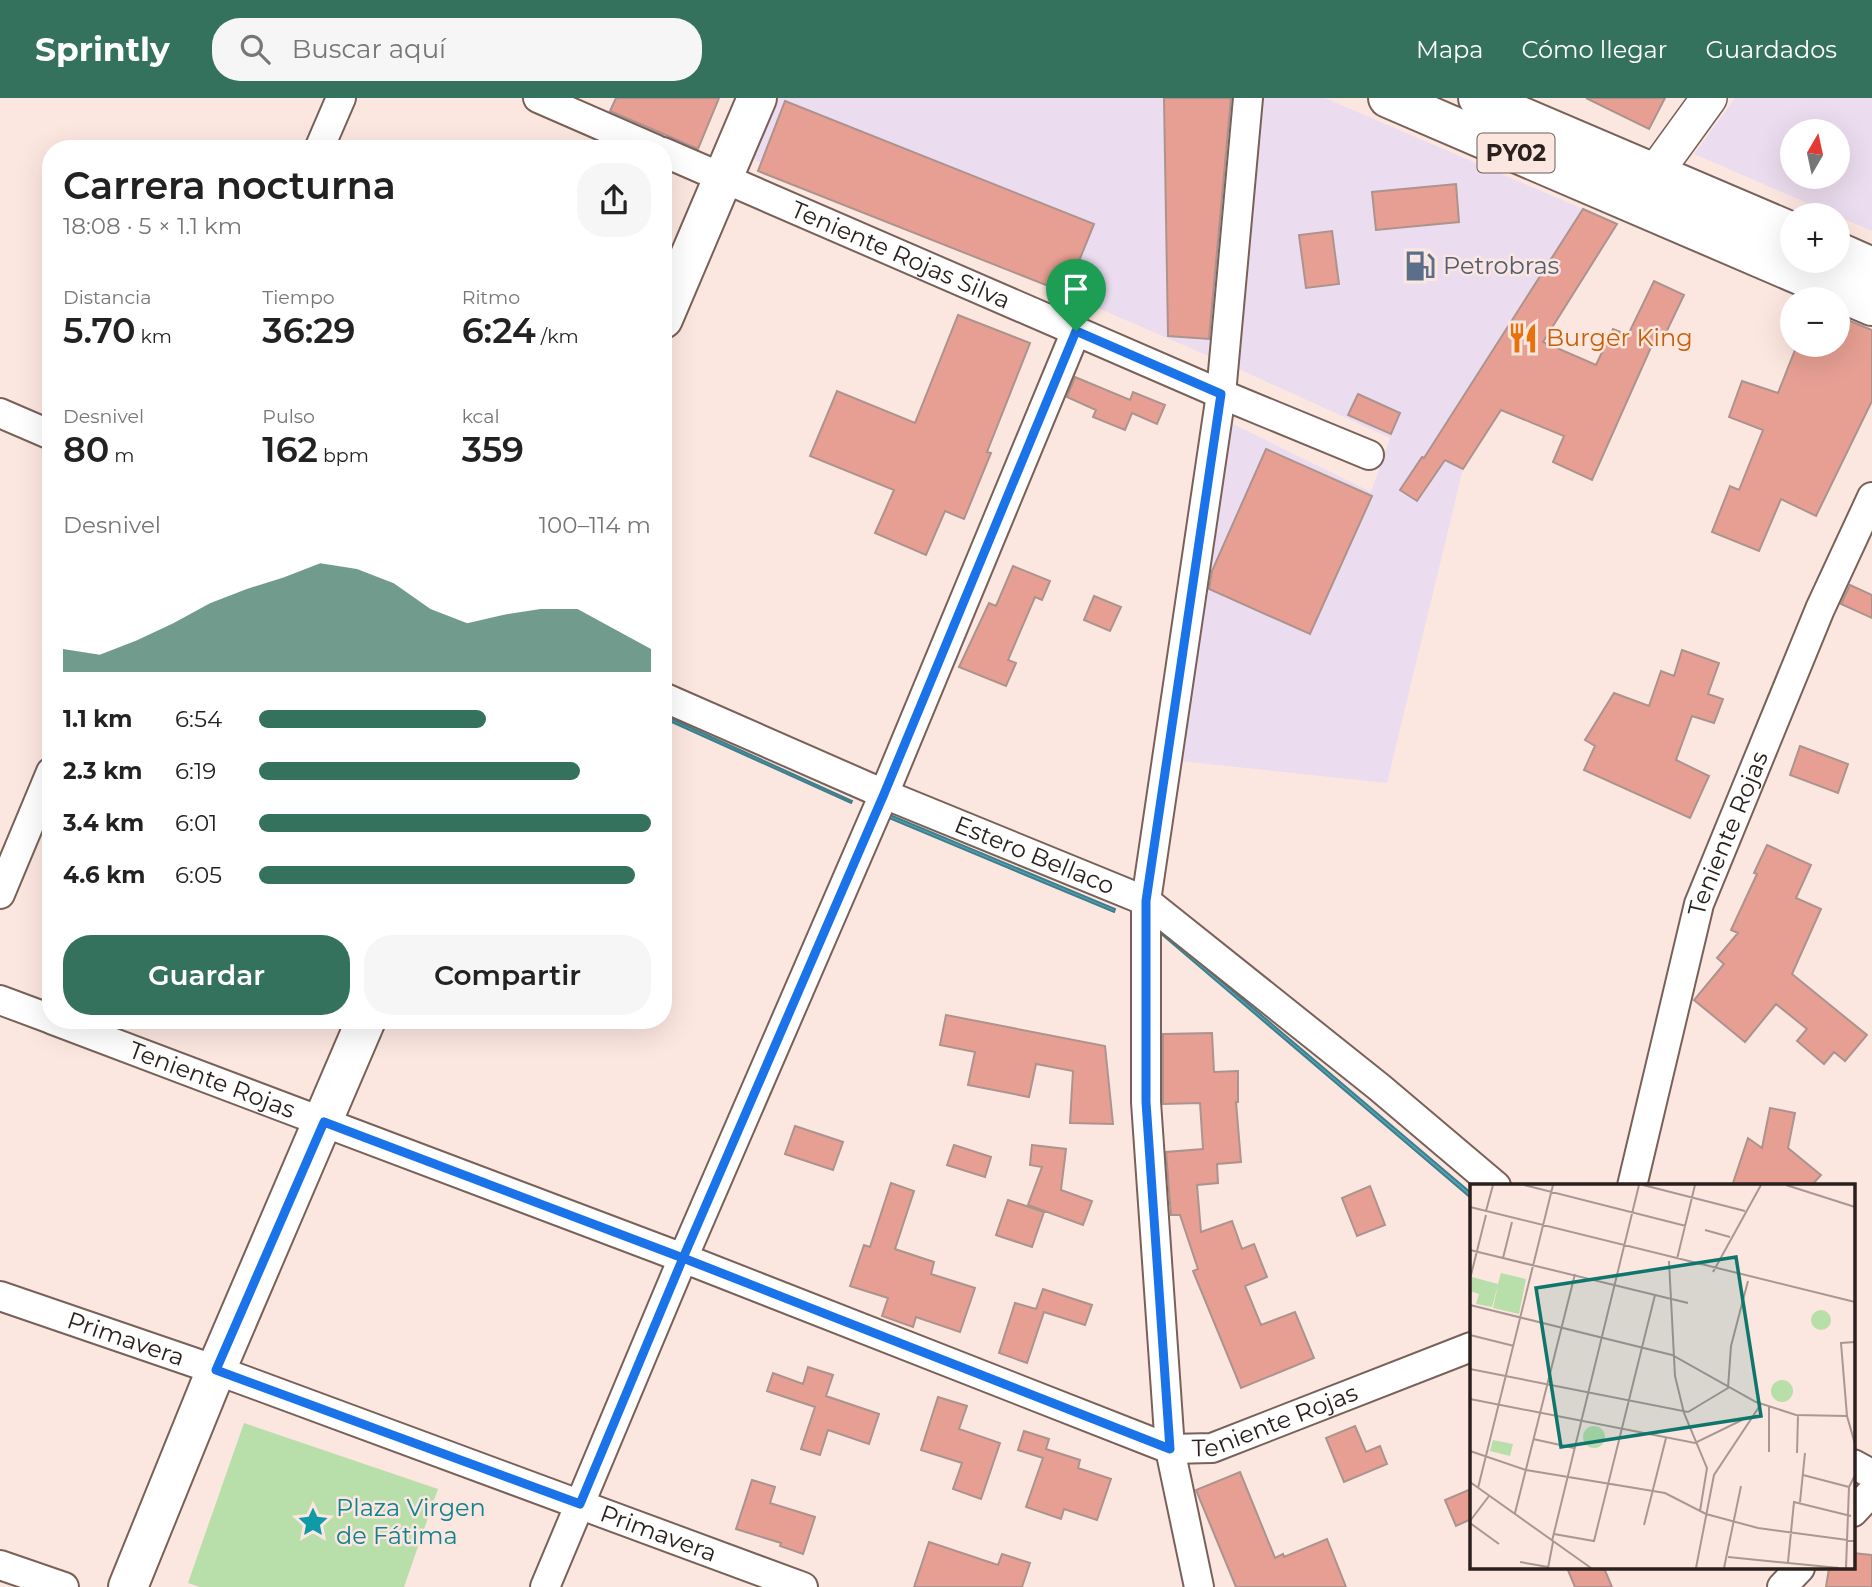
<!DOCTYPE html>
<html lang="es">
<head>
<meta charset="utf-8">
<style>
	body { margin:0; font-family:Montserrat,sans-serif; background:#f6f6f6; color:#222; height:100vh; display:flex; flex-direction:column; font-size:26px; white-space:nowrap }
	* { box-sizing:border-box; margin:0 }
	p { font-size:23px; color:#767676 }
	.icon { flex:none; width:38px; height:38px; fill:none; stroke:currentColor; stroke-width:2; stroke-linecap:round; stroke-linejoin:round }
	.map { position:relative; flex:1; overflow:hidden }
	.drawer { position:absolute; left:42px; top:42px; width:630px; height:889px; display:flex; flex-direction:column; background:#fff; border-radius:28px; box-shadow:0 7px 28px #0002 }
	.drawer>* { flex:none }
	.needle { width:46px; rotate:9deg }
	.fabs { position:absolute; left:1780px; top:21px; display:grid; gap:14px }
	.fabs a { display:grid; place-items:center; width:70px; height:70px; border-radius:50%; background:#fff; box-shadow:0 7px 28px #0002; font-size:35px }
	.pin { position:absolute; display:grid; place-items:center; width:60px; height:60px; color:#fff; margin:-72px -30px; border-radius:50% 50% 50% 0; rotate:-45deg; box-shadow:0 0 7px #0007 }
	.pin .icon { rotate:45deg }
	.round { display:grid; place-items:center; flex:none; width:74px; height:74px; border-radius:28px; background:#f6f6f6 }
	.summary { display:flex; align-items:center; justify-content:space-between; height:119px; padding:0 21px }
	h1 { font-size:38px; font-weight:600; line-height:52px }
	.stats { display:grid; grid-template-columns:repeat(3,1fr); gap:10px; height:119px; padding:7px 21px }
	.stats div { display:grid; align-content:center }
	.stats b { font-size:35px; font-weight:600 }
	.stats small { font-size:19px; font-weight:400 }
	.stats p { font-size:19px }
	.chart { height:196px; padding:14px 21px }
	.chart p { display:flex; justify-content:space-between }
	.chart svg { width:100%; height:126px; margin-top:7px; fill:#35725d; opacity:.7 }
	.action { display:flex; gap:14px; margin-top:auto; padding:14px 21px }
	.action a { flex:1; height:80px; border-radius:28px; background:#35725d; color:#fff; font-size:28px; font-weight:600; line-height:80px; text-align:center }
	.action a+a { background:#f6f6f6; color:#222 }
	ul { padding:0 21px; list-style:none; font-size:23px }
	li { display:grid; grid-template-columns:112px 84px 1fr; align-items:center; height:52px }
	li i { height:18px; border-radius:9px; background:#35725d }
	header { display:flex; align-items:center; gap:42px; box-sizing:border-box; height:98px; padding:0 35px; background:#35725d; color:#fff }
	header strong { font-size:33px }
	nav { display:flex; gap:38px; margin-inline-start:auto; font-size:24px }
	.search { width:490px; height:63px; background:#f6f6f6; display:flex; align-items:center; gap:18px; box-sizing:border-box; padding:0 24px; border-radius:28px; color:#767676; font-size:26px }
	.map>svg:first-child { display:block }
	.commercial { fill:#ecdcef; fill-rule:evenodd }
	.green { fill:#b8deaa }
	.water { fill:#4da6b9; stroke:#427e8a; stroke-width:2 }
	.building { fill:#e79f93; stroke:#ac938e; stroke-width:2 }
	.lines { fill:none; stroke-linecap:round; stroke-linejoin:round }
	.minor-casing { stroke:#786159; stroke-width:32 }
	.tertiary-casing { stroke:#786159; stroke-width:38 }
	.secondary-casing { stroke:#786159; stroke-width:42 }
	.trunk-casing { stroke:#786159; stroke-width:42 }
	.minor { stroke:#fff; stroke-width:28 }
	.tertiary { stroke:#fff; stroke-width:35 }
	.secondary { stroke:#fff; stroke-width:38 }
	.trunk { stroke:#fff; stroke-width:38 }
	.route-casing { stroke:#fff; stroke-width:14 }
	.route { stroke:#1a73e8; stroke-width:9 }
	.labels { text-anchor:middle; stroke-width:5; stroke-linejoin:round; paint-order:stroke }
	.shield { fill:#fce7e0; stroke:#695c58; stroke-width:2 }
	.shield-label { font-size:23px; font-weight:bold; fill:#2a201d }
	.street-label { font-size:24px; fill:#2a201d; stroke:#fce7e0 }
	.service-label { font-size:24px; fill:#4e5e75; stroke:#fce7e0; text-anchor:start }
	.food-label { font-size:24px; fill:#c56008; stroke:#fce7e0; text-anchor:start }
	.culture-label { font-size:24px; fill:#0d838f; stroke:#fce7e0; text-anchor:start }
	.inset-road { fill:none; stroke:#a89792; stroke-width:2 }
	.view { fill:#0f766e; fill-opacity:0.15; stroke:#0f766e; stroke-width:3.5 }
	.inset-edge { fill:none; stroke:#2a201d; stroke-width:3.5 }
</style>
</head>
<body>
<header>
<strong>Sprintly</strong>
<div class="search"><svg class="icon" aria-label="search" viewBox="0 0 24 24"><circle cx="10" cy="10" r="6"/><path d="M15 15l6 6"/></svg>Buscar aquí</div>
<nav><a>Mapa</a><a>Cómo llegar</a><a>Guardados</a></nav>
</header>
<div class="map">
<svg width="1872" height="1489" viewBox="0 0 1872 1489">
	<rect width="100%" height="100%" fill="#fce7e0"/>
	<!-- commercial -->
	<path class="commercial" d="M773,0H1325L1583,111L1463,371L1387,685L1179,663L1225,322L1371,394L1390,340L1232,268L748,59Z
		M1735,0H1872V133L1694,56ZM1792,33H1838V79H1792Z"/>
	<!-- green -->
	<path class="green" d="M244,1325L438,1391L404,1489H200L188,1485Z"/>
	<!-- water -->
	<path class="water" d="M663,617L852,703L851,705L663,620Z
		M878,712L1115,811L1114,814L877,715Z
		M1161,832L1471,1095V1100L1159,834Z"/>
	<!-- building -->
	<path class="building" d="M616,0H719L698,51L610,13Z
		M1164,0H1231L1209,241L1168,238Z
		M1586,0H1665L1649,31Z
		M785,3L1094,126L1066,195L758,73Z
		M1456,86L1459,124L1376,132L1372,94Z
		M1583,111L1617,126L1543,244L1596,267L1613,231L1628,237L1654,183L1684,197L1663,241L1656,238L1592,382L1553,364L1564,338L1501,312L1463,371L1445,362L1417,403L1400,392L1422,359L1424,360Z
		M1332,133L1339,186L1306,190L1299,137Z
		M958,217L1030,245L987,354L991,355L964,421L945,413L926,457L875,435L894,392L810,358L837,293L915,325Z
		M1838,218L1872,232V303L1816,418L1781,401L1759,453L1712,434L1730,388L1739,392L1763,332L1729,319L1742,283L1778,295L1797,247H1838Z
		M1075,279L1130,302L1133,294L1165,307L1157,326L1132,315L1125,332L1093,319L1096,312L1067,299Z
		M1358,296L1400,315L1391,336L1348,317Z
		M1266,351L1372,398L1310,536L1209,491L1212,473Z
		M1013,468L1050,483L1042,502L1035,499L1008,562L1016,565L1006,588L959,569L989,505L996,508Z
		M1850,487L1872,497V520L1841,506Z
		M1094,498L1121,509L1110,533L1084,522Z
		M1682,552L1719,565L1708,596L1723,601L1714,625L1692,618L1676,662L1709,678L1690,720L1584,672L1595,648L1585,642L1614,595L1649,608L1661,573L1674,578Z
		M1800,648L1848,666L1838,695L1790,677Z
		M1767,747L1811,767L1796,800L1821,811L1792,876L1867,937L1845,963L1834,954L1824,966L1797,943L1807,931L1776,906L1745,944L1694,902L1724,866L1717,860L1738,835L1731,832L1757,776L1754,775Z
		M946,917L1105,948L1113,1026L1070,1025L1073,973L1036,966L1029,999L968,987L975,954L940,947Z
		M1212,935L1214,974L1238,973V1004H1236L1241,1064L1217,1066L1218,1085L1197,1087L1201,1134L1232,1123L1242,1151L1254,1146L1267,1179L1245,1188L1261,1227L1295,1214L1314,1260L1241,1290L1193,1173L1198,1171L1180,1117H1171L1166,1054L1203,1051L1200,1005L1163,1006V936Z
		M1770,1010L1795,1015L1788,1050L1821,1077L1811,1088H1732L1748,1040L1762,1050Z
		M795,1028L843,1044L833,1072L785,1056Z
		M954,1047L991,1059L985,1079L947,1067Z
		M1032,1047L1066,1051L1061,1092L1092,1103L1083,1127L1028,1107L1042,1069L1030,1067Z
		M891,1085L914,1093L895,1151L934,1164L931,1176L975,1190L960,1234L916,1219L913,1229L882,1218L888,1200L850,1188L864,1147L870,1149Z
		M1370,1088L1385,1127L1357,1138L1342,1100Z
		M1008,1102L1044,1114L1032,1149L996,1137Z
		M1043,1191L1092,1207L1085,1227L1044,1214L1027,1265L999,1255L1015,1205L1036,1211Z
		M808,1269L833,1277L826,1298L879,1316L869,1346L828,1332L820,1357L801,1351L815,1309L767,1293L773,1275L803,1286Z
		M938,1299L967,1308L959,1331L1000,1345L981,1401L953,1391L962,1365L921,1352Z
		M1355,1328L1366,1354L1380,1348L1387,1366L1344,1384L1326,1340Z
		M1024,1333L1049,1341L1046,1351L1080,1362L1078,1370L1111,1381L1097,1422L1064,1411L1061,1421L1026,1409L1043,1360L1018,1352Z
		M1240,1374L1275,1460L1283,1456L1284,1459L1327,1441L1346,1489H1236L1196,1392Z
		M752,1382L775,1389L770,1405L815,1419L803,1456L780,1448L781,1445L736,1431Z
		M1471,1391V1421L1456,1428L1445,1402Z
		M929,1444L998,1467L1002,1456L1030,1465L1022,1489H914Z
		M1853,1455L1872,1457V1489H1826L1829,1470H1853Z
		M1567,1470H1604L1612,1489H1575Z"/>
	<g class="lines">
		<!-- minor casing -->
		<g class="minor-casing">
			<g id="minor">
				<path d="M538,0L655,51"/>
				<path d="M319,51L341,0"/>
				<path id="s1" d="M663,54L1221,296L1369,357"/>
				<path d="M0,315L51,337"/>
				<path id="s2" d="M663,599L884,696L1146,803L1379,989L1496,1088"/>
				<path d="M0,796L51,674"/>
				<path d="M0,902L51,921"/>
				<path id="s3" d="M53,922L683,1160L1170,1351L1212,1350L1471,1249"/>
				<path id="s4" d="M1632,1088L1699,806L1820,511L1872,399"/>
				<path id="s5" d="M0,1198L216,1272L803,1489"/>
				<path d="M1853,1366L1872,1376"/>
				<path d="M1853,1414L1872,1394"/>
				<path d="M0,1467L64,1489"/>
				<path d="M545,1489L683,1160L884,696L1076,233"/>
				<path d="M1199,1489L1170,1351L1146,1004V803L1221,296L1248,0"/>
				<path d="M1782,1489L1800,1470"/>
			</g>
		</g>
		<!-- tertiary casing -->
		<g class="tertiary-casing">
			<path id="tertiary" d="M1646,100L1654,76L1709,0"/>
		</g>
		<!-- secondary casing -->
		<g class="secondary-casing">
			<path id="secondary" d="M663,221L757,0
				M128,1489L216,1272L366,922"/>
		</g>
		<!-- trunk casing -->
		<g class="trunk-casing">
			<path id="trunk" d="M1388,0L1872,208
				M1478,0L1792,134
				M1838,154L1872,169"/>
		</g>
		<!-- minor -->
		<use href="#minor" class="minor"/>
		<!-- tertiary -->
		<use href="#tertiary" class="tertiary"/>
		<!-- secondary -->
		<use href="#secondary" class="secondary"/>
		<!-- trunk -->
		<use href="#trunk" class="trunk"/>
	</g>
	<g class="lines">
		<!-- route casing -->
		<g class="route-casing">
			<path id="route" d="M1076,233L884,696L683,1160L580,1406L216,1272L324,1024L683,1160L1170,1351L1146,1004V803L1221,296L1076,233"/>
		</g>
		<!-- route -->
		<use href="#route" class="route"/>
	</g>
	<!-- icons -->
	<defs>
		<g id="fuel-bare" transform="scale(2.415)"><path d="M-5.5-6h7V0h2V4h1.3V-2.5L3-4.5l.8-.8L6-3V5H2.5V1h-1V6h-7ZM-4.2-4.7v3.2H.2V-4.7Z" fill="#5c6f8a" stroke="#fce7e0" stroke-width="2.5" paint-order="stroke"/></g>
		<g id="restaurant-bare" transform="scale(2.415)"><path d="M-5-6h1v4h1v-4h1v4h1v-4h1v5L-1.5 .5V6h-2V.5L-5-1ZM5-6V6H3V1.5H1.5Q1.5-4 5-6Z" fill="#e8710a" stroke="#fce7e0" stroke-width="2.5" paint-order="stroke"/></g>
		<g id="sight-bare" transform="scale(2.415)"><path d="M0-6L1.8-2.2L6-1.7L2.9 1.2L3.7 5.4L0 3.3L-3.7 5.4L-2.9 1.2L-6-1.7L-1.8-2.2Z" fill="#0f9aa8" stroke="#fce7e0" stroke-width="2.5" paint-order="stroke"/></g>
	</defs>
	<g fill-rule="evenodd">
		<use href="#fuel-bare" x="1420" y="168"/>
		<use href="#restaurant-bare" x="1523" y="240"/>
		<use href="#sight-bare" x="313" y="1424"/>
	</g>
	<g class="labels">
		<!-- shield labels -->
		<rect class="shield" x="1477.5" y="35.5" width="77" height="39" rx="5"/>
		<g class="shield-label">
			<text x="1516" y="63">PY02</text>
		</g>
		<!-- street labels -->
		<g class="street-label">
			<text dy="8" stroke="none"><textPath href="#s1" startOffset="259">Teniente Rojas Silva</textPath></text>
			<text dy="8" stroke="none"><textPath href="#s4" startOffset="366">Teniente Rojas</textPath></text>
			<text dy="8" stroke="none"><textPath href="#s2" startOffset="404">Estero Bellaco</textPath></text>
			<text dy="8" stroke="none"><textPath href="#s3" startOffset="170">Teniente Rojas</textPath></text>
			<text dy="8" stroke="none"><textPath href="#s5" startOffset="133">Primavera</textPath></text>
			<text dy="8" stroke="none"><textPath href="#s3" startOffset="1306">Teniente Rojas</textPath></text>
			<text dy="8" stroke="none"><textPath href="#s5" startOffset="700">Primavera</textPath></text>
		</g>
		<!-- service labels -->
		<g class="service-label">
			<text x="1443" y="176">Petrobras</text>
		</g>
		<!-- food labels -->
		<g class="food-label">
			<text x="1546" y="248">Burger King</text>
		</g>
		<!-- culture labels -->
		<g class="culture-label">
			<text x="336" y="1418">Plaza Virgen<tspan x="336" dy="28">de Fátima</tspan></text>
		</g>
	</g>
	<!-- overview -->
	<g transform="translate(1470 1086)">
		<rect width="385" height="385" fill="#fce7e0"/>
		<path d="M31,89L56,95L49,130L23,124L28,101L22,123L6,120L9,110L0,107L2,93L28,100ZM341 136a10 10 0 1 1 20 0a10 10 0 1 1-20 0ZM301 207a11 11 0 1 1 22 0a11 11 0 1 1-22 0ZM113 253a11 11 0 1 1 22 0a11 11 0 1 1-22 0ZM23,256L43,260L40,272L20,267Z" fill="#b8deaa"/>
		<path class="inset-road" d="M54,1L216,42M173,1L275,27M316,1L385,23M0,23L385,118M16,27L23,1M235,46L260,53M0,66L218,119M33,74L42,38M207,75L225,1M199,77L205,192L214,229L237,284L230,327M243,88L291,1M0,95L16,31M0,121L202,171L286,218L326,231L377,232M0,151L44,162M385,158L371,159L377,232L385,260M0,185L218,228L258,204L261,162L278,97M0,215L225,259L272,236M63,255L104,264M0,267L56,286L195,309L236,330L288,344L385,357M299,268V223M327,269L328,231M333,291L379,303M0,298L121,384M8,304L83,1M330,318L335,269M45,329L105,90M0,337L19,312M0,339L29,360M174,341L196,254M84,350L124,357L185,111M82,357L169,1M258,373L369,384M50,378L78,383M318,378L324,318L381,332M78,384L83,358M226,384L244,291L291,220M254,384L271,302M376,384L379,303L385,291"/>
		<path class="view" d="M266,73L291,232L91,263L66,104Z"/>
		<rect width="385" height="385" class="inset-edge"/>
	</g>
</svg>
<div class="fabs">
<a><svg class="needle" viewBox="-14 -14 28 28"><path d="M0-13l5 13h-10z" fill="#e53935"/><path d="M0 13l5-13h-10z" fill="#767676"/></svg></a>
<a>+</a>
<a>−</a>
</div>
<div class="pin" style="left:1076px;top:233px;background:#1e9e55"><svg class="icon" aria-label="arrive" viewBox="0 0 24 24"><path d="M6 21V4h12l-3 4 3 4H6"/></svg></div>
<section class="drawer">
<div class="summary"><div><h1>Carrera nocturna</h1><p>18:08 · 5 × 1.1 km</p></div><a class="round"><svg class="icon" aria-label="share" viewBox="0 0 24 24"><path d="M12 15V3M7 8l5-5 5 5M5 13v7h14v-7"/></svg></a></div>
<div class="stats">
<div><p>Distancia</p><b>5.70<small> km</small></b></div>
<div><p>Tiempo</p><b>36:29</b></div>
<div><p>Ritmo</p><b>6:24<small> /km</small></b></div>
</div>
<div class="stats">
<div><p>Desnivel</p><b>80<small> m</small></b></div>
<div><p>Pulso</p><b>162<small> bpm</small></b></div>
<div><p>kcal</p><b>359</b></div>
</div>
<div class="chart"><p><span>Desnivel</span>100–114 m</p>
<svg viewBox="0 0 160 44" preserveAspectRatio="none"><path d="M0 44V36L10 38L20 33L30 27L40 20L50 15L60 11L70 6L80 8L90 13L100 22L110 27L120 24L130 22L140 22L150 29L160 36V44z"/></svg>
</div>
<ul>
<li><b>1.1 km</b>6:54<i style="width:58%"></i></li>
<li><b>2.3 km</b>6:19<i style="width:82%"></i></li>
<li><b>3.4 km</b>6:01<i style="width:100%"></i></li>
<li><b>4.6 km</b>6:05<i style="width:96%"></i></li>
</ul>
<div class="action"><a>Guardar</a><a>Compartir</a></div>
</section>
</div>
</body>
</html>
